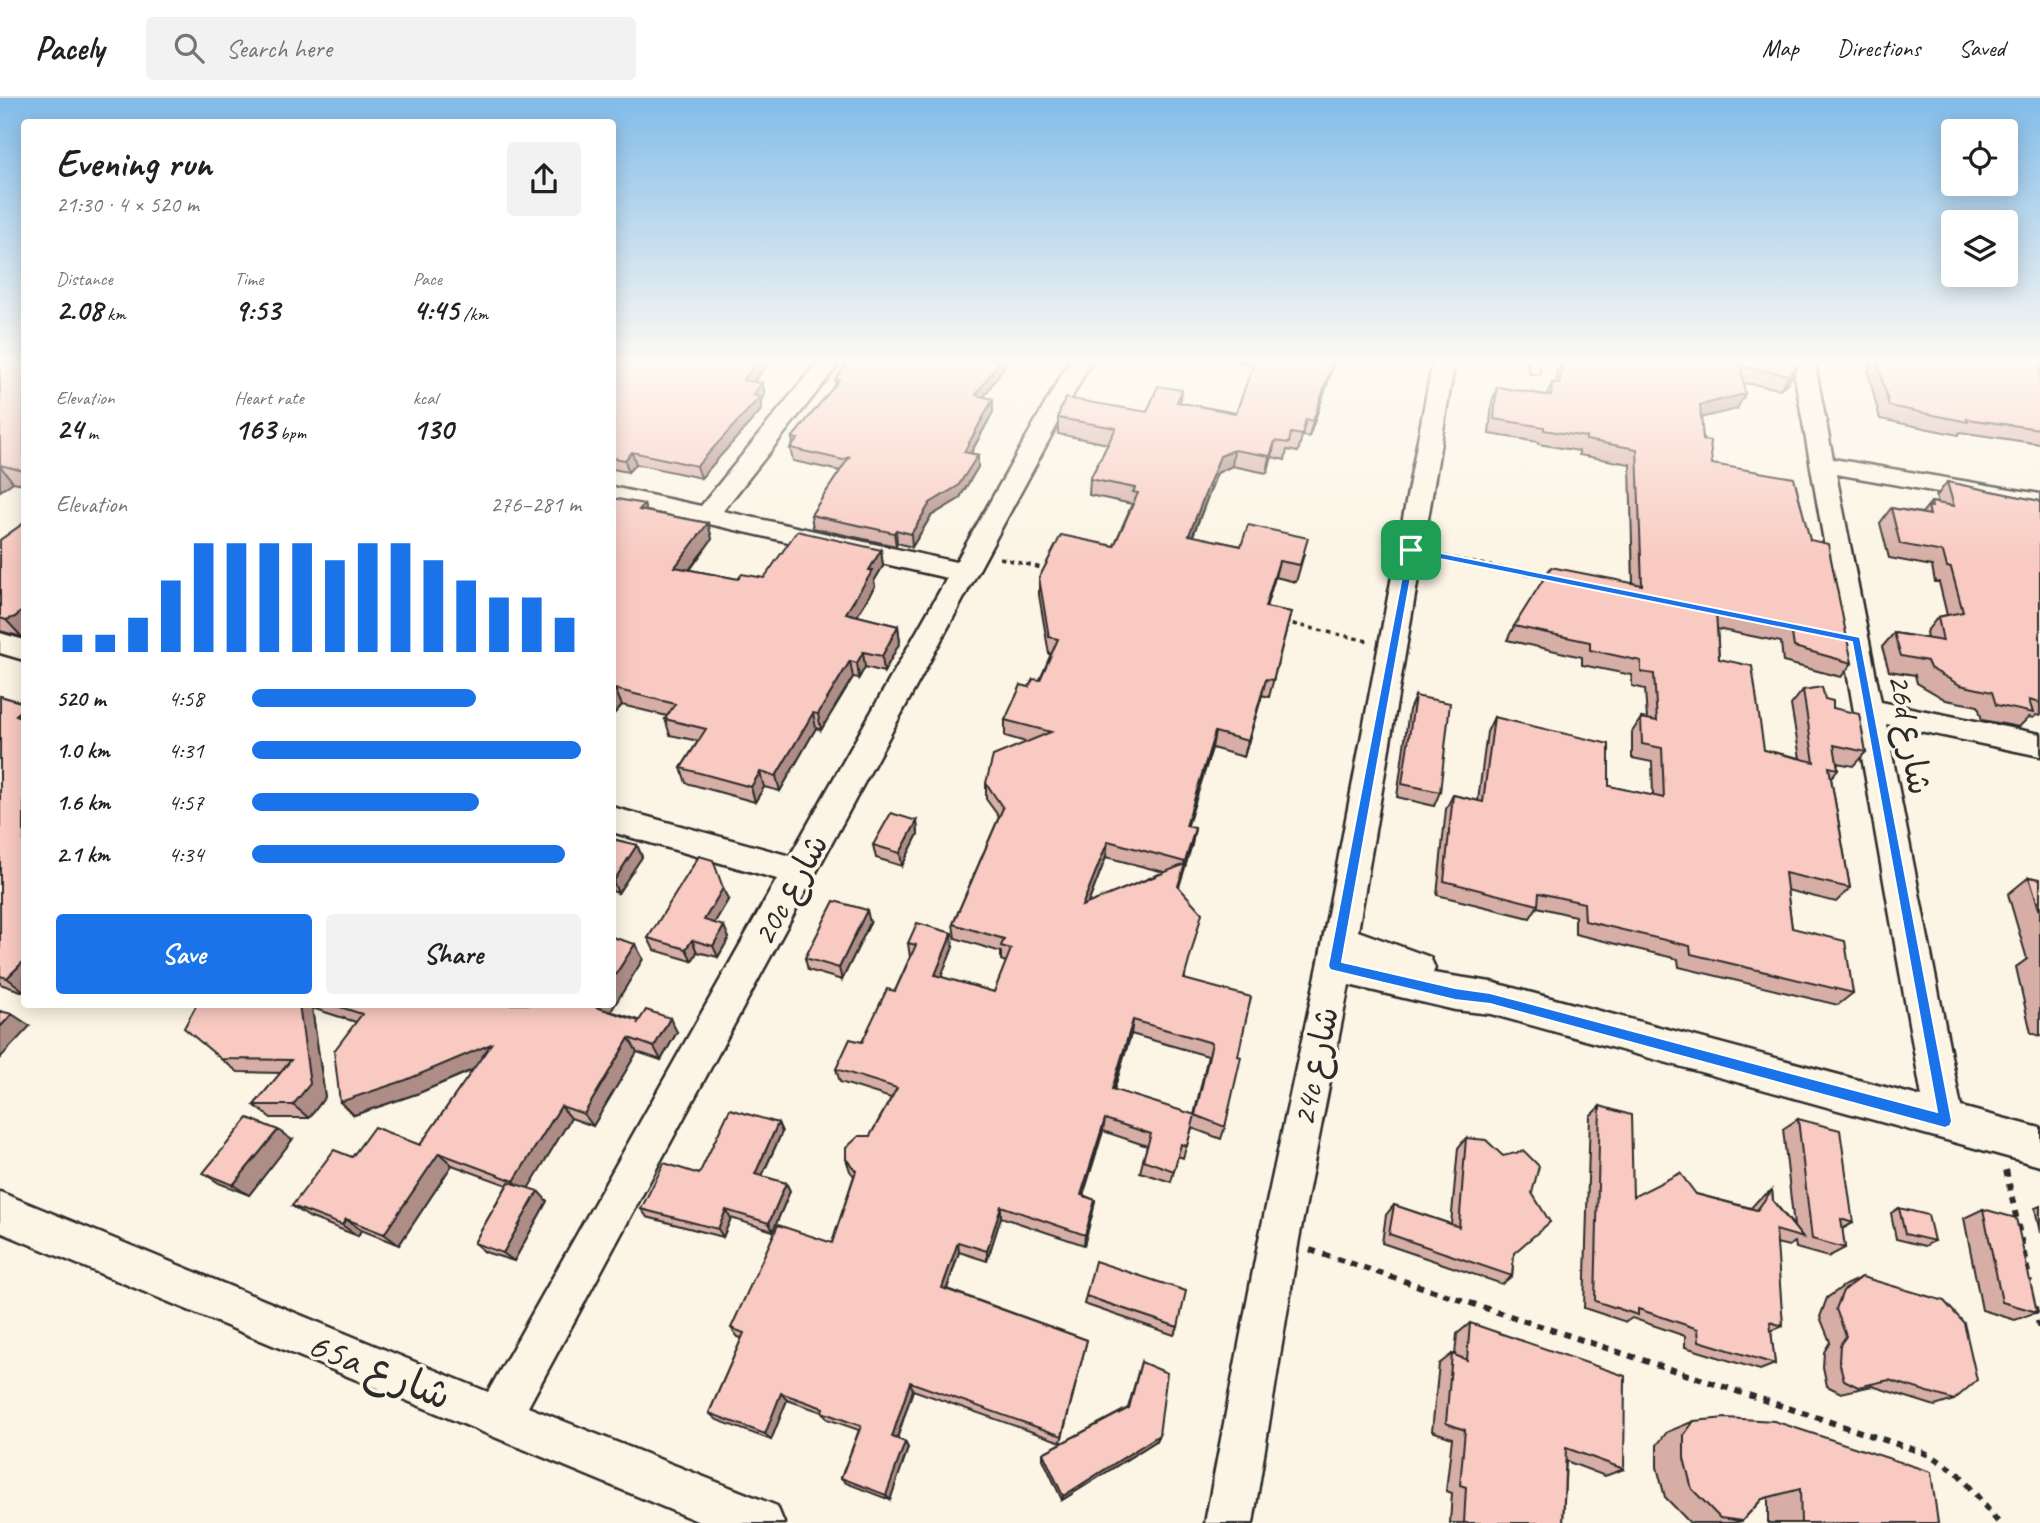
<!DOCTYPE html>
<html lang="en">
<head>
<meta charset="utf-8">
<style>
	body { margin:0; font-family:Caveat,"Playpen Sans Arabic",sans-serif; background:#f2f2f2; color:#202124; height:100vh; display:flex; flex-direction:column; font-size:26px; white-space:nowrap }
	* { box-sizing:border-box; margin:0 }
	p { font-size:23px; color:#757577 }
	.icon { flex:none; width:38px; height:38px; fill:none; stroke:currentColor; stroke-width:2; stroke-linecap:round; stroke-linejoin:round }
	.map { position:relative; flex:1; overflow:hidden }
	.sheet { position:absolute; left:21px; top:21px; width:595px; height:889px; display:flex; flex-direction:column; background:#fff; border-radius:7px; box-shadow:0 4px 18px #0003 }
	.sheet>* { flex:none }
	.controls { position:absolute; left:1941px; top:21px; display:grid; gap:14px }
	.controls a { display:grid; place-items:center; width:77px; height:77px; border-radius:7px; background:#fff; box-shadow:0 4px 18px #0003; font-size:35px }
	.pin { position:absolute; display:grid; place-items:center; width:60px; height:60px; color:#fff; margin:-30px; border-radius:14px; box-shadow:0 4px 10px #0006 }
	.round { display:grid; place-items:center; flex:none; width:74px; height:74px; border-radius:7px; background:#f2f2f2 }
	.headline { display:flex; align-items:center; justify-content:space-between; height:119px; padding:0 35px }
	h1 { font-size:38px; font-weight:700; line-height:52px }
	.metrics { display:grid; grid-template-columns:repeat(3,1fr); gap:10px; height:119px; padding:7px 35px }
	.metrics div { display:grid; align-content:center }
	.metrics b { font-size:30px; font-weight:700 }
	.metrics small { font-size:19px; font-weight:400 }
	.metrics p { font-size:19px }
	.chart { height:196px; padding:14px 35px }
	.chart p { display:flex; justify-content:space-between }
	.chart svg { width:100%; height:126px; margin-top:7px; stroke:#1a73e8; stroke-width:6 }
	.cta { display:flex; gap:14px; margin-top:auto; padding:14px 35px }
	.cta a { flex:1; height:80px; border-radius:7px; background:#1a73e8; color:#fff; font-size:28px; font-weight:700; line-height:80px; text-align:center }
	.cta a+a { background:#f2f2f2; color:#202124 }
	ul { padding:0 35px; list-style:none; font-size:23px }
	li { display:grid; grid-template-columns:112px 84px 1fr; align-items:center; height:52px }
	li i { height:18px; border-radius:9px; background:#1a73e8 }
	header { display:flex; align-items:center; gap:42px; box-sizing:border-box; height:98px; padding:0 35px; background:#fff; border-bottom:2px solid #e0e0e0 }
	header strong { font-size:33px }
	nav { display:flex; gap:38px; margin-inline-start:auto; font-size:24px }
	.search { width:490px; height:63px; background:#f2f2f2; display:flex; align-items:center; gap:18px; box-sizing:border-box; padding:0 24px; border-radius:7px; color:#757577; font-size:26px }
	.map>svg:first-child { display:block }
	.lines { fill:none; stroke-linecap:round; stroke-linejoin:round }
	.lane-casing { stroke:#2b2b2b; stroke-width:5 }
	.street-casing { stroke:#2b2b2b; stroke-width:5 }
	.path-far1 { stroke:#2b2b2b; stroke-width:3.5; stroke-dasharray:4.5 4.5; stroke-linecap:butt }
	.path { stroke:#2b2b2b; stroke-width:6; stroke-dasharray:7 7; stroke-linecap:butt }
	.lane { fill:#fcf5e5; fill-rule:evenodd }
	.street { fill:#fcf5e5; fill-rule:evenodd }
	.wall { fill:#d6aea6; stroke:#2b2b2b; stroke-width:2; fill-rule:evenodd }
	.shaded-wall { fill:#ae8d87; stroke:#2b2b2b; stroke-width:2 }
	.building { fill:#f9cac1; stroke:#2b2b2b; stroke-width:2; fill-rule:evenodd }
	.route { fill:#1a73e8; stroke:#fff; stroke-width:2; fill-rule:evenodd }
	.labels { text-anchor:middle; stroke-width:7; stroke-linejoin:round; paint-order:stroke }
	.street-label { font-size:33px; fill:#2b2b2b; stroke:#fcf5e5 }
	.near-street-label { font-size:40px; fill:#2b2b2b; stroke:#fcf5e5 }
</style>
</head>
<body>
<header>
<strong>Pacely</strong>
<div class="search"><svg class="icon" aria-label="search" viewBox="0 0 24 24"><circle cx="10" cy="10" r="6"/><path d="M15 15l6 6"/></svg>Search here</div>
<nav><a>Map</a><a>Directions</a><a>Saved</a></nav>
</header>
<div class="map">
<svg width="2040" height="1425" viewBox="0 0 2040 1425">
	<rect width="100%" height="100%" fill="#fcf5e5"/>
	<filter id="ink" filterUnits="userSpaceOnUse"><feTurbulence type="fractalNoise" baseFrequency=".0143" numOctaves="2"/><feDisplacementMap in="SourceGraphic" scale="14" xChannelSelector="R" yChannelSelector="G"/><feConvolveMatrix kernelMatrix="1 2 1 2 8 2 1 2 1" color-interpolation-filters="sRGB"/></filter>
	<g filter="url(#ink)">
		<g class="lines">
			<!-- lane casing -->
			<g class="lane-casing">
				<path id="lane" d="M1528,262H1538L1539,275H1531Z"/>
			</g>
			<!-- street casing -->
			<g class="street-casing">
				<path id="street" d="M819,262H842L723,413L956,464L1070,262H1092L528,1309L777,1408L784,1425H702L0,1134V1094L488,1294L777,781L612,734V709L790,758L947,480L612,404V389L701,408Z
					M1433,262H1455L1358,833L1430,859L1435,870L1433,875L1491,884L1922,999L1792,262H1814L1833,361L2040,396V412L1836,376L1881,604L2040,636V658L1886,626L1961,1009L2040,1030V1068L1491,916L1455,912L1349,887L1299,1141L1253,1425H1205L1259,1141L1318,868Z
					M0,535L24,542V562L0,555Z"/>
			</g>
			<!-- path-far1 -->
			<path class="path-far1" d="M1436,457L1548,480
				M1000,460L1050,472
				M1284,524L1368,543"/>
			<!-- path -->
			<path class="path" d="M2006,1072L2030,1184
				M1310,1152L1930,1357L1958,1375L1999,1425
				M2035,1209L2040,1232"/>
			<!-- lane -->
			<use href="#lane" class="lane"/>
			<!-- street -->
			<use href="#street" class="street"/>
		</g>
		<!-- wall -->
		<path class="wall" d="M0,262H24V386L13,384L0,393Z
			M612,262H771L754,284L762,285L765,297L760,303L762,311L701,380L636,366L628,374L612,371Z
			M850,262H1008L984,299L993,301V314L971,355L978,357V369L959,401L931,418L912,449L897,445L896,448L813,430L811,417L840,373L793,363L790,350L793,346L792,340L836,287L835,282Z
			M1228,262H1325L1333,264L1329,281L1309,339L1302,338L1298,354L1287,352L1285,362L1272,359L1267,375L1232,368L1217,375L1193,438L1241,448L1304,456L1296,484L1275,479L1266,509L1291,514L1269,599L1262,597L1244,659L1212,650L1187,728L1195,730L1192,746L1179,789L1185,881L1238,958L1225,1029L1221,1041L1192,1030L1183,1060L1178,1058L1171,1084L1140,1074L1147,1048L1103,1033L1083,1097L1095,1102L1093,1113L1084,1147L1001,1119L987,1163L959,1154L947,1191L1087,1242L1061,1344L913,1292L897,1341L905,1344L908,1350L890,1402L846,1385L841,1380L859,1332L827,1321L822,1314L787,1302L771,1342L717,1322L709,1315L742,1240L738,1239L731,1230L832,1145L854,1078L850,1073L846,1061L870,1038L891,1000L840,984L836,971L862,944L895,893L910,859L908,845L953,849L941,879L994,894L1006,864L1001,862V854L955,840L953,826L999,719L986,701V685L1026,644L1005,638V622L1029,589L1040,582L1051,556H1049L1039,497V480L1114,448L1132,406L1089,397L1090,381L1108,346L1058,336V320L1147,314L1180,305L1236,315L1254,267ZM1106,759L1164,774L1088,806ZM1131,936L1208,958L1194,1017L1114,992Z
			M1562,262H1583L1595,264V262H1797L1789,283L1780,291L1744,285L1737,311L1701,319L1703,342L1712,366L1810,442L1852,565L1841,579L1783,564L1781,544L1717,531L1719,561L1764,652L1800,660L1791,607L1803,592L1825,601L1833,610L1866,654L1853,668L1837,665L1838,671L1831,680L1850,790L1836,804L1787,792L1792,830L1853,895L1838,907L1679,869L1678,861L1575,836V818L1537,809L1530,820L1437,797L1446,711L1453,697L1478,703L1487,634L1494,619L1609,688L1653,698L1652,664L1632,660V634L1641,620L1647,621L1645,591L1632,588V577L1582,567V559L1507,542L1514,528L1633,486L1630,366L1579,357V353L1538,346V344L1489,336L1492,304L1497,289L1547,297L1552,285H1556L1557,273Z
			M1871,262H2040V346L1960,334L1958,337L1880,321L1868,274L1872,267Z
			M1947,384L2040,403V618L2036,617L2033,620L2029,619L2019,629L1982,622L1978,608L1946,602L1917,585L1915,577L1889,573L1882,549L1894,535L1927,540L1926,534L1938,519L1947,517L1939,484H1935L1932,468L1889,460L1880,425L1891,410L1922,415L1931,404L1938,405L1936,399Z
			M612,400L646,413L708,425L712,441L690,472L738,481L764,480L881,452L883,468L874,483L875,488L857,518L898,528L900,544L884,574L865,569L859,580L853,579L821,632L816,630L780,693L764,689L755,704L686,685L681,670L698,643L670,637L665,621L667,618L622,607L612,618Z
			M24,425V538L22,539L0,533V442Z
			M0,598L24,605V894L0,886Z
			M1415,598L1440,694L1434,708L1397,699L1409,612Z
			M917,723L918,736L902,768L876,760L873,747Z
			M612,741L637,747L642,759L618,795L612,793Z
			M2029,779L2040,781V938L2031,935L2016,869L2027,861L2008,796Z
			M728,802L714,825L729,840L718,859L697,854L692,863L654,852L648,840Z
			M870,825L842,882L808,872L805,860Z
			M643,861L610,913L677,934L661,962L637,954L593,1028L571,1020L528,1090L547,1103L514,1163L485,1154L474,1145L507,1087L452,1067L399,1147L361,1132L358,1138L309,1119L292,1108L352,1059L420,1047L473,972L419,995L354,1017L356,924L312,910L325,999L309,1020H271L254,1007L281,975L238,974L221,961L197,906H612Z
			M1600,1008L1633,1099L1696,1096L1751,1110L1759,1101L1772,1092L1773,1103L1794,1128L1783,1031L1798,1021L1853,1125L1842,1131L1845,1150L1828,1159L1796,1150L1795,1144L1789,1148L1776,1145L1783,1228L1771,1233L1775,1266L1760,1272L1685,1249V1238L1632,1220L1626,1224L1584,1210L1590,1018Z
			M778,1025L782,1034L762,1078L786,1085L790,1093L773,1133L731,1120L723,1139L647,1119L641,1111L699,1076Z
			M1466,1040L1514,1155L1512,1178L1502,1186L1382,1145L1386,1117L1394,1107L1451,1126L1458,1050Z
			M292,1042L249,1097L219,1085L203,1075Z
			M2040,1108V1135L2035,1110Z
			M1899,1110L1934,1143L1925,1148L1896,1141L1891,1115Z
			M1983,1111L2037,1214L2015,1222L1982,1212L1964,1120Z
			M1862,1179L1954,1302L1935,1308L1872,1288L1841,1295L1827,1288L1823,1269L1824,1254L1830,1244L1820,1219L1827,1200L1845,1187Z
			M1086,1198L1178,1229L1174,1237L1084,1206Z
			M1470,1225L1624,1371L1605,1378L1566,1363L1563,1425H1450L1452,1395L1446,1393L1452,1340L1432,1333L1439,1266L1452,1256L1455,1257L1457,1236Z
			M1141,1264L1159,1337L1156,1343L1062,1402L1043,1361V1355L1128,1310Z
			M1694,1323L1938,1425H1768V1399L1762,1401L1742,1423L1733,1425H1690L1665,1399L1657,1369V1347L1667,1334Z"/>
		<!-- shaded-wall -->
		<path class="shaded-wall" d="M759,262H771L745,294L743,282Z
			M1000,262H1008L976,310V297Z
			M1333,264L1329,281L1309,339L1313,323Z
			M1798,268L1789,283L1780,291L1789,277Z
			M762,285L765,297L760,303L762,311L701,380L697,368Z
			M1182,292L1180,308L1177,304Z
			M1745,296L1737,311L1692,322L1700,307Z
			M993,301V314L964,367V354Z
			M1275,343L1272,359L1267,375L1270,358Z
			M1234,352L1232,368L1217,375L1186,454L1189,437L1220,358Z
			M632,354L636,366L628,374L625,362Z
			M978,357V369L959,401L931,418L912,449L911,436L930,405Z
			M0,368L13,384L0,393Z
			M644,406L649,422L639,412Z
			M708,425L712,441L680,484L675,469Z
			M896,432L897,445L896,448L894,435Z
			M881,452L883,468L874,483L875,488L849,531L846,515L869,472Z
			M1279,463L1275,479L1261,525L1265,509Z
			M24,511V538L22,539L6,522Z
			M898,528L900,544L884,574L882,558Z
			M863,554L865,569L859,580L857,565Z
			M850,563L853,579L821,632L818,616Z
			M1266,581L1262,597L1244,659L1248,643Z
			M615,591L622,607L612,618V594Z
			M24,610V625L16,617Z
			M813,615L816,630L780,693L776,678Z
			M1215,634L1212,650L1183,743L1186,728Z
			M760,674L764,689L755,704L751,689Z
			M917,723L918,736L902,768L900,755Z
			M1195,730L1192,746L1182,779L1185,764Z
			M1108,743L1106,759L1081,823L1082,808Z
			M637,747L642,759L618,795L613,784Z
			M723,790L728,802L709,834L704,822Z
			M867,812L870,825L842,882L839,870Z
			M724,828L729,840L718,859L713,848Z
			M952,835L953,849L936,891L935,877Z
			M692,842L697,854L692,863L686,851Z
			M635,846L643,861L605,923L596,909L597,906H612V882Z
			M23,864L24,865V893L7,880Z
			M299,906H309L312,910L325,999L309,1020L293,1007Z
			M12,916L30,928L0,960V929Z
			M670,920L677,934L661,962L654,949Z
			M1133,922L1131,936L1110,1004L1112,991Z
			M629,940L637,954L593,1028L584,1016Z
			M491,946L502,959L419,995L354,1017L340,1004Z
			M561,1008L571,1020L526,1094L514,1083Z
			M1105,1021L1103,1033L1080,1108L1081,1097Z
			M778,1025L782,1034L759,1084L755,1076Z
			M278,1032L292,1042L249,1097L233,1087Z
			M439,1055L452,1067L399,1147L384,1136Z
			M786,1085L790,1093L773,1133L769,1125Z
			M538,1093L547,1103L514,1163L503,1155Z
			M1095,1102L1093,1113L1084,1147L1085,1137Z
			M1001,1108V1119L987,1163V1153Z
			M726,1112L731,1120L723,1139L718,1131Z
			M346,1121L361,1132L358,1138L342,1127Z
			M958,1144L959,1154L944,1199L942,1190Z
			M910,1284L913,1292L895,1345L892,1339Z
			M781,1295L787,1302L771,1342L765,1336Z
			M1159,1337L1156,1343L1062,1402L1063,1398Z
			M905,1344L908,1350L890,1402L886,1397Z"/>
		<!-- building -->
		<path class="building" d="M0,262H24V373L0,367Z
			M612,262H759L743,282L762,285L753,297L760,299L697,368L632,354L625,362L612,360Z
			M850,262H1000L976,297L993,301L964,354L978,357L958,388L930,405L911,436L896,432L894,435L811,417L850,358L843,362L790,350L798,341L792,340L839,282H835Z
			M1255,262H1324L1333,264L1313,323L1306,321L1302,337L1291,335L1289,345L1275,343L1270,358L1234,352L1220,358L1189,437L1241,448L1248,427L1308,440L1300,467L1279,463L1265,509L1291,514L1273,582L1266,581L1248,643L1215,634L1186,728L1195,730L1185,764L1108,743L1082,808L1185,766L1178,788L1202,815L1184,881L1251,899L1238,958L1241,959L1225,1029L1195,1017L1187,1048L1181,1046L1174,1073L1143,1062L1151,1036L1105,1021L1081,1097L1095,1102L1085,1137L1001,1108L987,1153L958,1144L942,1190L1087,1242L1062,1338L910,1284L892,1339L905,1344L886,1397L841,1380L861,1328L822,1314L823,1310L781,1295L765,1336L709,1315L744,1235L731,1230L778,1127L832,1145L856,1073L846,1061V1050L859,1038H870L897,990L836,971L850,941L862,944L887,891L895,893L916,847L908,845L917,825L952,835L935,877L994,894L1011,851L1001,848L1004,841L953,826L1003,710L986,685L993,658L1051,634L1005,622L1021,587L1029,589L1033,581L1040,582L1058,541L1049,539L1039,480L1061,437L1114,448L1138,395L1133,394L1135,390L1090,381L1116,330L1058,320L1060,312L1066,300L1147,314L1158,288L1182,292L1177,304L1236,315ZM1133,922L1212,945L1195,1017L1112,991Z
			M1563,262H1583L1600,265V262H1797L1798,268L1789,277L1741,269L1745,296L1700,307L1703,342L1710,343L1712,366L1794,380L1810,442L1828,446L1852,565L1794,549L1791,529L1716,514L1719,561L1752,568L1764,652L1814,664L1803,592L1822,589L1825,601L1833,603V610L1859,616L1866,654L1834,647L1838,671L1829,669L1850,790L1785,775L1792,830L1845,843L1853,895L1691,856L1690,848L1585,823L1584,805L1539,795L1538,807L1444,783L1453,697L1483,704L1494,619L1609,646V688L1664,700L1662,650L1642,646L1641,620L1657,623L1654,576L1641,574V563L1590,552V544L1514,528L1551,469L1642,487L1637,351L1586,342V339L1544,332V329L1494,321L1497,289L1551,298L1552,285L1559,286Z
			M1877,262H2040V331L1967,321L1968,324L1889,308Z
			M1947,384L2040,403V605L2029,602L2033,615L1996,607L1992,594L1960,587L1930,570L1927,563L1901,558L1894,535L1943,543L1938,519L1963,514L1951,470L1947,469L1943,454L1900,446L1891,410L1930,417L1928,408L1932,409L1931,404L1954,408Z
			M612,400L644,406L639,412L708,425L675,469L738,481L742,476L764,480L797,433L881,452L869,472H873L846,515L898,528L882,558L863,554L857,565L850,563L818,616L813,615L776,678L760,674L751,689L681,670L706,631L665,621L675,606L615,591L612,594Z
			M24,425V511L15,519L6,522L0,520V442Z
			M0,598L24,605V610L16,617L24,620V864H23L7,880L0,878Z
			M1415,598L1450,605L1440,694L1402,686Z
			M891,715L917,723L900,755L873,747Z
			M612,741L637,747L613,784H612Z
			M699,758L713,762L723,790L704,822L724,828L713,848L692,842L686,851L648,840Z
			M2029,779L2040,781V814Z
			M834,803L867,812L839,870L805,860Z
			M612,839L635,846L612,882Z
			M197,906H299L310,986L293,1007H254L291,962L221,961L184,930Z
			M331,906H597L596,909L639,923L637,926L646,912L670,920L654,949L629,940L584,1016L561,1008L514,1083L439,1055L384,1136L346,1121L342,1127L292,1108L334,1052L352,1059L374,1029L420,1047L491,946L406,982L340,1004L334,953L362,916Z
			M0,913L12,916L0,929Z
			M1600,1008L1631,1017L1633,1099L1680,1075L1696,1096L1757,1112L1772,1092L1773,1103L1803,1140L1776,1132L1783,1228L1770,1224L1775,1266L1699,1243L1698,1231L1638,1211V1217L1595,1203Z
			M730,1011L778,1025L755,1076L786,1085L769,1125L726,1112L718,1131L641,1111L664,1065L699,1076Z
			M248,1020L278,1032L233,1087L203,1075Z
			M1798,1021L1840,1032L1853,1125L1841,1121L1845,1150L1812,1141Z
			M1466,1040L1486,1042L1503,1058L1524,1053L1539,1068L1532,1095L1550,1124L1514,1155L1512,1178L1389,1136L1394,1107L1459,1129Z
			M509,1084L538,1093L503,1155L474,1145Z
			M1899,1110L1928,1117L1934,1143L1905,1136Z
			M1983,1111L2016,1120L2037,1214L2002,1204Z
			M1095,1163L1186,1193L1178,1229L1086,1198Z
			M1862,1179L1944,1203L1964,1225L1977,1282L1954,1302L1889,1282L1858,1289L1844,1282L1839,1263L1840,1247L1846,1238L1836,1211L1843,1193Z
			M1470,1225L1625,1278L1624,1371L1566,1350L1563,1425H1464L1466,1389L1460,1387L1465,1332L1446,1325L1452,1256L1467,1262Z
			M1141,1264L1167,1275L1159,1337L1063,1398L1043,1355L1129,1310Z
			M1726,1320L1774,1323L1931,1374L1938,1425H1801L1800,1391L1762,1401L1742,1423L1720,1420L1692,1391L1684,1360V1337L1694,1323Z"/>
	</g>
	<!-- sky -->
	<linearGradient id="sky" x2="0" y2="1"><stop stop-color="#82bce9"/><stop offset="0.57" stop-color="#fefaf3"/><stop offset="1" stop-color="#fefaf3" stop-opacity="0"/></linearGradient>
	<rect width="2040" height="462" fill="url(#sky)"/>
	<!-- route -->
	<path class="route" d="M1411,449L1860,539L1952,1023L1950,1028L1945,1030L1490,906L1455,902L1330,872L1328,868L1407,452ZM1415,456L1852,544L1937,1014L1490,895L1455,890L1342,864Z"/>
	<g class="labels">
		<!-- street labels -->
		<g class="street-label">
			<text transform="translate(1911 636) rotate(80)" y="12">26d شارع</text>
			<text transform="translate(789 791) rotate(-61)" y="12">20c شارع</text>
			<text transform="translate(1314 968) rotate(-78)" y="12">24c شارع</text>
		</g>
		<!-- near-street labels -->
		<g class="near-street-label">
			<text transform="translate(380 1271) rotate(22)" y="14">65a شارع</text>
		</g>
	</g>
</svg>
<div class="controls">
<a><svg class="icon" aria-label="locate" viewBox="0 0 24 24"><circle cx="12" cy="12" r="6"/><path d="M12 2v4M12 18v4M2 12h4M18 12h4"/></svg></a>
<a><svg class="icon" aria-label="layers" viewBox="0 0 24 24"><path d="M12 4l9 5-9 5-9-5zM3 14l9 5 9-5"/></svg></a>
</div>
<div class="pin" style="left:1411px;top:452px;background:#1e9e55"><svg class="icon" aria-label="arrive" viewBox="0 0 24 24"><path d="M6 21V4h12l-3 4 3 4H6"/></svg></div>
<section class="sheet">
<div class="headline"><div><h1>Evening run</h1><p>21:30 · 4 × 520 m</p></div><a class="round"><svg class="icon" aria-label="share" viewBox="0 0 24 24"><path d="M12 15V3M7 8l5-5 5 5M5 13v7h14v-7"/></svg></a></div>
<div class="metrics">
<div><p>Distance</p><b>2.08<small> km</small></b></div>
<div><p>Time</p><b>9:53</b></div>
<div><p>Pace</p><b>4:45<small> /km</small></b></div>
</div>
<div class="metrics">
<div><p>Elevation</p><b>24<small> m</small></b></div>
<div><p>Heart rate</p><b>163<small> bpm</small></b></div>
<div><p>kcal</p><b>130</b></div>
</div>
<div class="chart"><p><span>Elevation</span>276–281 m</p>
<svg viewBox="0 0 160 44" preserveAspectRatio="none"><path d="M5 44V38M15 44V38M25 44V32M35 44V19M45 44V6M55 44V6M65 44V6M75 44V6M85 44V12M95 44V6M105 44V6M115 44V12M125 44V19M135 44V25M145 44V25M155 44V32"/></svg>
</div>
<ul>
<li><b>520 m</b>4:58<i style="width:68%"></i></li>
<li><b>1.0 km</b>4:31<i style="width:100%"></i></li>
<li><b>1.6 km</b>4:57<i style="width:69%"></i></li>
<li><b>2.1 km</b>4:34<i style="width:95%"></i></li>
</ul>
<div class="cta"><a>Save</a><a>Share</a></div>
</section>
</div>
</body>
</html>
